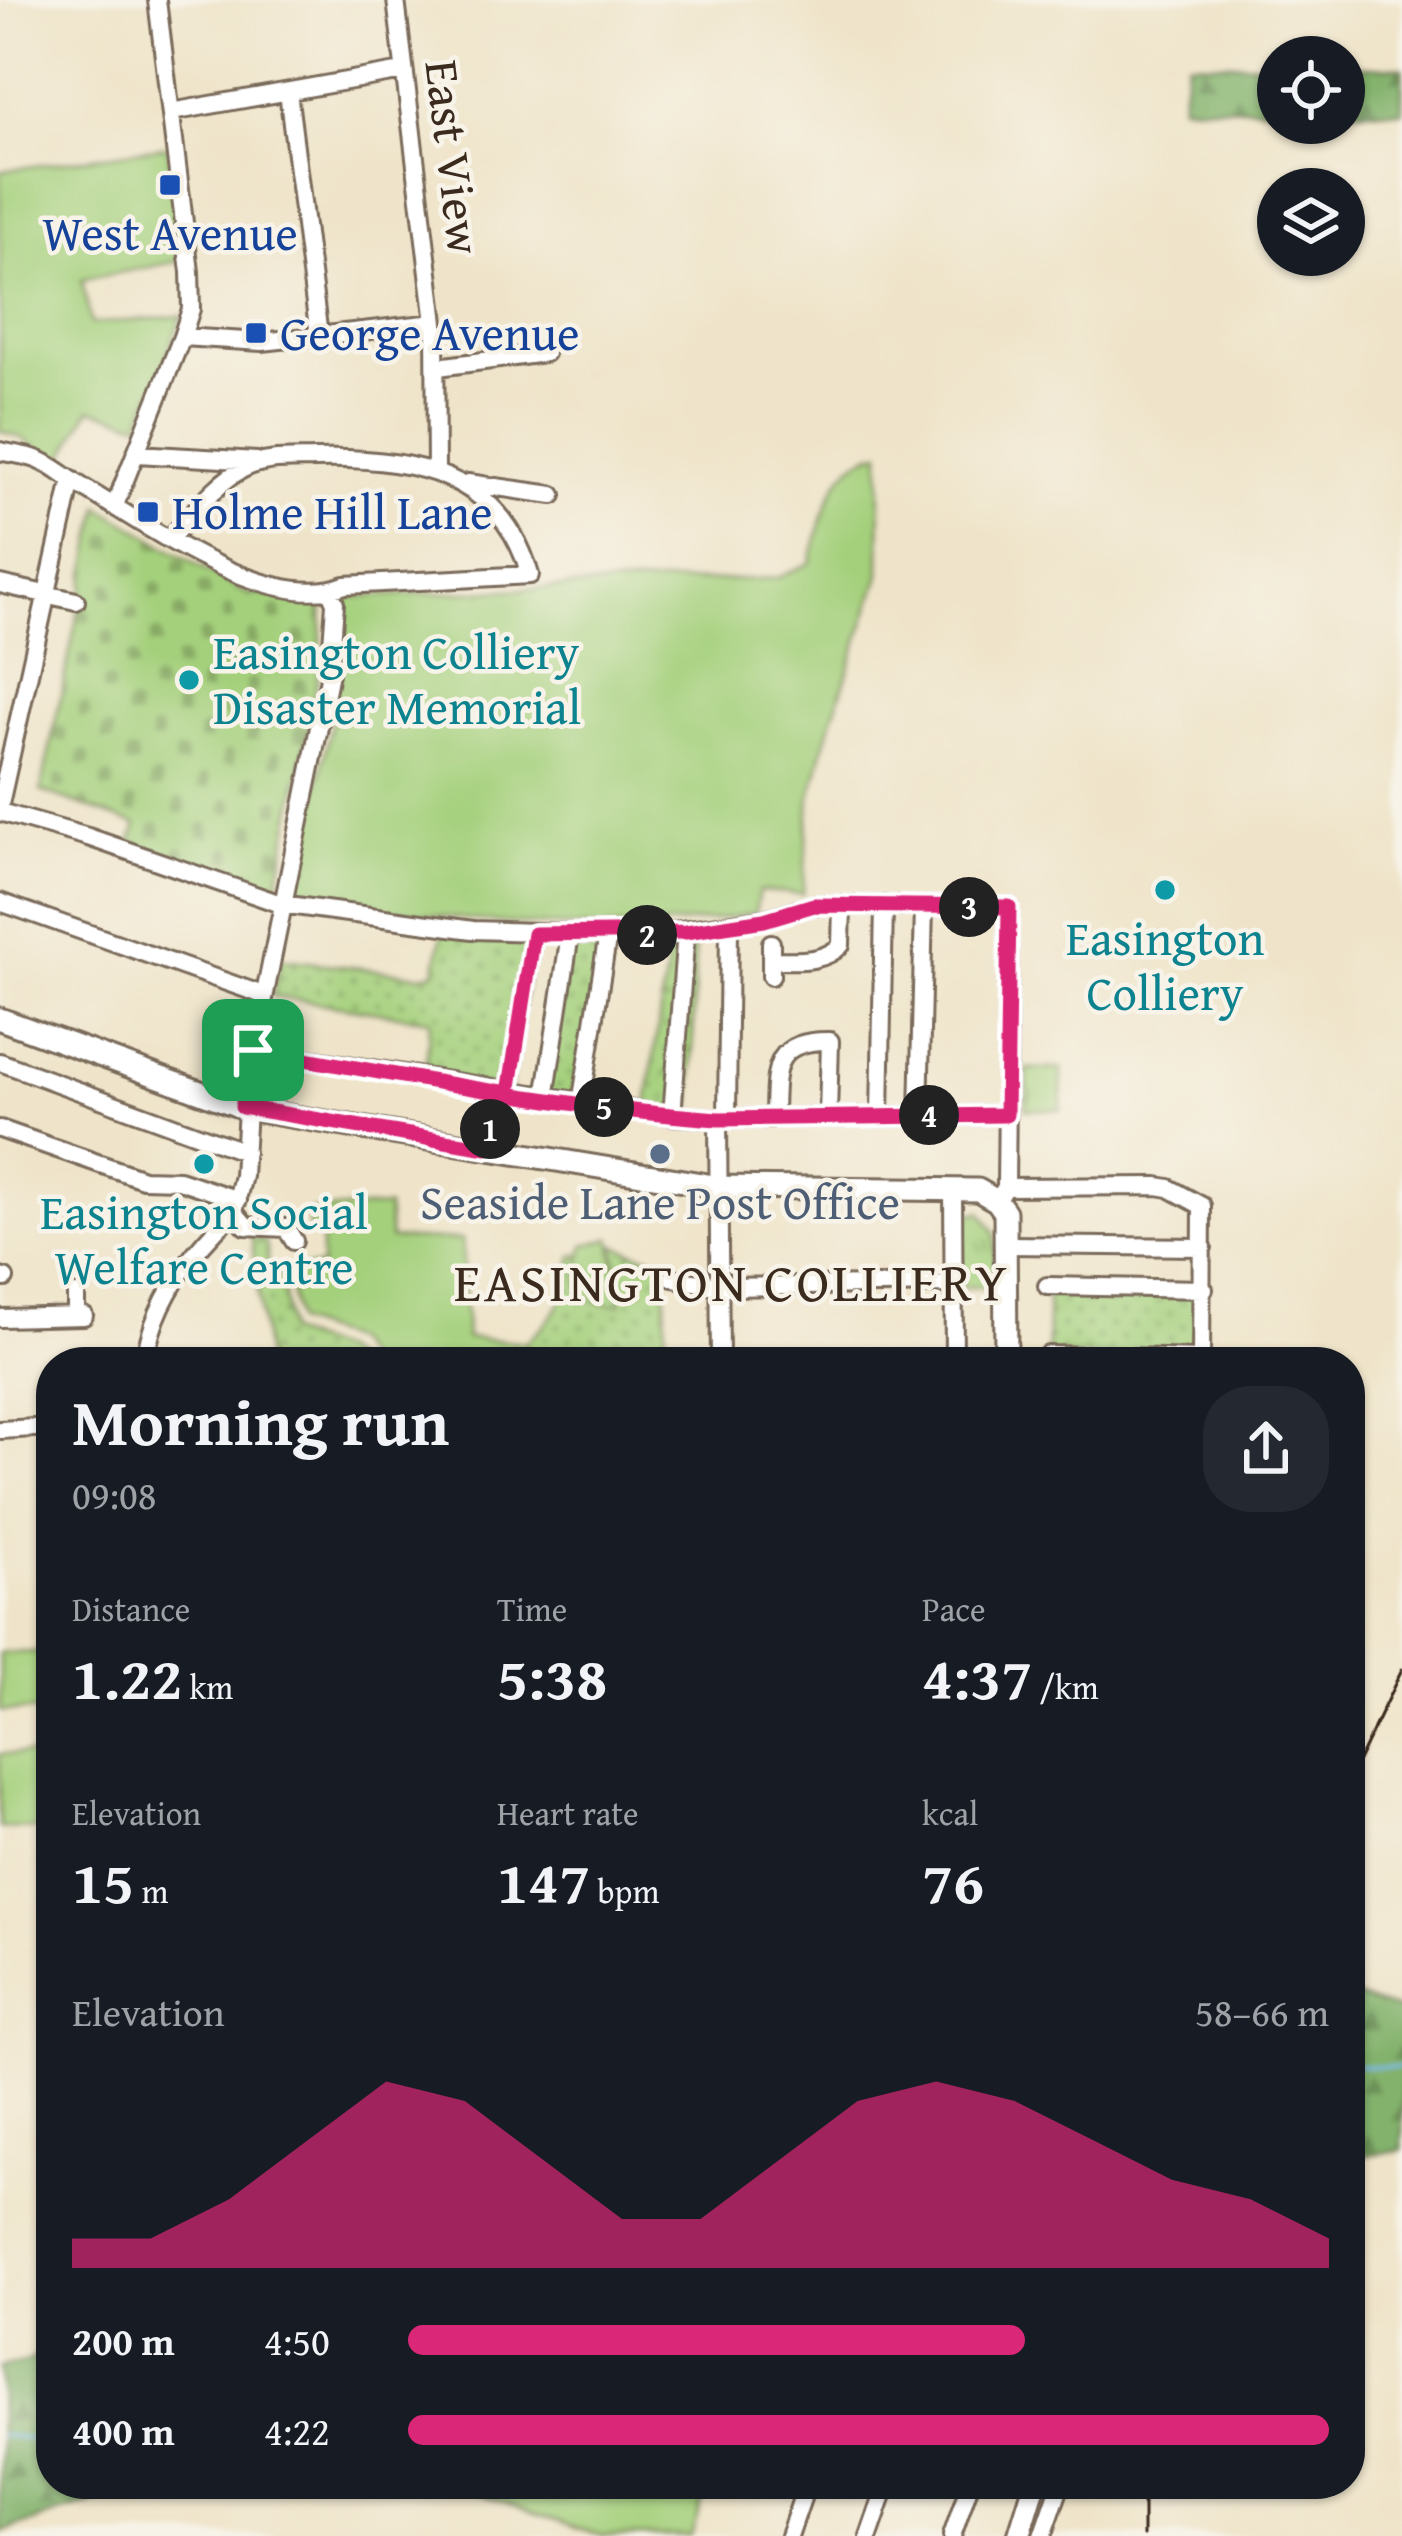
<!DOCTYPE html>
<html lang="en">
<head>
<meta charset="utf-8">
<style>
	body { margin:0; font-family:"Gentium Book Plus",serif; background:#242831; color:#f1f3f6; height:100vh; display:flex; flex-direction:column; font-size:45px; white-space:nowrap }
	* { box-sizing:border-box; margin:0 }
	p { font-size:39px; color:#9ea1a6 }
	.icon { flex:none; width:66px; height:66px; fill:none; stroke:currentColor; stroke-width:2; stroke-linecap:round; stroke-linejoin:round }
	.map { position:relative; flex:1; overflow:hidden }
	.panel { position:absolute; left:36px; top:1347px; width:1329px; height:1152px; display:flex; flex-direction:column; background:#171b24; border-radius:48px; box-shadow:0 3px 9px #0004 }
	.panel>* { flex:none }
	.fabs { position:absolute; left:1257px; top:36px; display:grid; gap:24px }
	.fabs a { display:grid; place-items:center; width:108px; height:108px; border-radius:50%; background:#171b24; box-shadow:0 3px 9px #0004; font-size:60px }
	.pin { position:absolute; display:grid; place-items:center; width:102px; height:102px; color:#fff; margin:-51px; border-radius:24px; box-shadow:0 6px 18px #0006 }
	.km { position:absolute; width:60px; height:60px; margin:-30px; border-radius:50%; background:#222; color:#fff; font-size:33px; line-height:60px; text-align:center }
	.round { display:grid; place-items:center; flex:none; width:126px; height:126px; border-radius:48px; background:#242831 }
	.headline { display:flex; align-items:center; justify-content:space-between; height:204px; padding:0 36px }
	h1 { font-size:66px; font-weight:600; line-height:90px }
	.figures { display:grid; grid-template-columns:repeat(3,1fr); gap:18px; height:204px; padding:12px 36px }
	.figures div { display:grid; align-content:center }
	.figures b { font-size:60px; font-weight:600 }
	.figures small { font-size:33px; font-weight:400 }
	.figures p { font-size:33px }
	.chart { height:336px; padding:24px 36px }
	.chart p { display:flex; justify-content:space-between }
	.chart svg { width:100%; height:216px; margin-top:12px; fill:#db2777; opacity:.7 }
	ul { padding:0 36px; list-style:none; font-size:39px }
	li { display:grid; grid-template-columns:192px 144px 1fr; align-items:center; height:90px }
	li i { height:30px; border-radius:15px; background:#db2777 }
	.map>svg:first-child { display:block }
	.grass { fill:url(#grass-dots); stroke:#707d4d; stroke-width:3 }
	.forest { fill:url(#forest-firs); stroke:#5f6e45; stroke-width:3 }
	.cemetery { fill:url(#cemetery-stones); stroke:#707d4d; stroke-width:3 }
	.park { fill:url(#park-tufts); stroke:#707d4d; stroke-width:3 }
	.garden { fill:#a4d07c; stroke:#707d4d; stroke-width:3 }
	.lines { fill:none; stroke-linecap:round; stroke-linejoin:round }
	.stream { stroke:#7ebbf1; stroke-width:3 }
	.minor-casing { stroke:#7a6b5a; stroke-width:22 }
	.major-casing { stroke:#7a6b5a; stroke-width:27 }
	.minor { stroke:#fff; stroke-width:16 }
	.major { stroke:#fff; stroke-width:21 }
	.rail { stroke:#3b2a1e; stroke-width:3 }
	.route-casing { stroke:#fff; stroke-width:24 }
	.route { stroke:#db2777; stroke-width:15 }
	.transit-dot { fill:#1a4fb4; stroke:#f7f3e8; stroke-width:4.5 }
	.culture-dot { fill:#0f9aa8; stroke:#f7f3e8; stroke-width:4.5 }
	.service-dot { fill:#5c6f8a; stroke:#f7f3e8; stroke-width:4.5 }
	.labels { text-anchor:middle; stroke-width:9; stroke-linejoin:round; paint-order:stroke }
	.street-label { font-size:48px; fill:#3b2a1e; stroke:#f7f3e8 }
	.transit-label { font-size:48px; fill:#164399; stroke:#f7f3e8; text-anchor:start }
	.culture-label { font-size:48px; fill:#0d838f; stroke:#f7f3e8 }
	.service-label { font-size:48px; fill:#4e5e75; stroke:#f7f3e8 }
	.quarter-label { font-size:54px; letter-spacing:3px; fill:#3b2a1e; stroke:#f7f3e8 }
</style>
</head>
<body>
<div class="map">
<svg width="1402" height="2536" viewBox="0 0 1402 2536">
	<defs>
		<pattern id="grass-dots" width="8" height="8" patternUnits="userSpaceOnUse" patternTransform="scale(3)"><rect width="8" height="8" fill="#a4d07c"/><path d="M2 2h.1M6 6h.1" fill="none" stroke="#87a965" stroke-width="1.8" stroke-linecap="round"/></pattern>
		<pattern id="forest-firs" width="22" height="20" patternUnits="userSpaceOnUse" patternTransform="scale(3)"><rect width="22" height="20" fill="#83b26c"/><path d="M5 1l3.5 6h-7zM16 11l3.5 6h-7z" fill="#6c9158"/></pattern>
		<pattern id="cemetery-stones" width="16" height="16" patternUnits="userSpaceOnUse" patternTransform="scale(3)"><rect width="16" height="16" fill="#a4d07c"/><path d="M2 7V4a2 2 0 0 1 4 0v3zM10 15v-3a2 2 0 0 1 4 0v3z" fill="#87a965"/></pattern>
		<pattern id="park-tufts" width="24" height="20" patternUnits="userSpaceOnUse" patternTransform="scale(3)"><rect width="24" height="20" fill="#a4d07c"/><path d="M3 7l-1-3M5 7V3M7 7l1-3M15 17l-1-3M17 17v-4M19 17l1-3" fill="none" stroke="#87a965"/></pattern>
	</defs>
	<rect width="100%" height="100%" fill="#f7f3e8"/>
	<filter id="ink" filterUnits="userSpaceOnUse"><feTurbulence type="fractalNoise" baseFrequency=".00833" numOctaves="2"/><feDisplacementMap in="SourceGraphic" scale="24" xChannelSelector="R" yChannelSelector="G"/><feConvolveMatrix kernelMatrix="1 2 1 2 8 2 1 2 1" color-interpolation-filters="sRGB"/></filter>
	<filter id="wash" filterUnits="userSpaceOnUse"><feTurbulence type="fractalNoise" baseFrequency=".004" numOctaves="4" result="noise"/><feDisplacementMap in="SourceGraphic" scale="48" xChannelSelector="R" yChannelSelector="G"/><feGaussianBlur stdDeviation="2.7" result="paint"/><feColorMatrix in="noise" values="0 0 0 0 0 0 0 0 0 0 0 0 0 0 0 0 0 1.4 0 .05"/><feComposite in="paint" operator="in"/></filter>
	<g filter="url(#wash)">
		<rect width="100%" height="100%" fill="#efe4c9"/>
		<!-- grass -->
		<path class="grass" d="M444,926L534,934L509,1093L425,1079L430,1020L273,996L281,959L421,975L435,972Z
			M570,934H608L581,1104L545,1098Z
			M695,939L692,1108L647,1106L670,940Z
			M251,1233L266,1243L270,1275L282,1274L288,1333L340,1351L356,1362H266Z
			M614,1245L665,1262L666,1362H530L525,1342C561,1313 565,1300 573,1256L582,1254L580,1287L621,1303Z
			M1047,1286L1204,1289L1201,1359L1048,1355Z"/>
		<!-- forest -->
		<path class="forest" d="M1187,62L1278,64V108L1181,105Z
			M1344,66L1402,67V111L1344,110Z
			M1356,1997L1402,2011V2150L1350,2157V1998Z
			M51,2346V2484H150L0,2533V2367L29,2361Z"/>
		<!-- cemetery -->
		<path class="cemetery" d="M100,507L245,593L308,598L323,603L319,672L276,894L131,842L137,825L41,791Z"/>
		<!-- park -->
		<path class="park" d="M1027,1069H1062L1061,1110L1026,1109Z
			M981,1212L995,1233L996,1287H960L962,1222L967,1215Z"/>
		<!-- garden -->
		<path class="garden" d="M168,146L180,261L82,280L91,324L182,316L140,423L90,409L61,462L22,438L0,431V171Z
			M881,452L880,575L825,742L810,800L803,894L759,891L755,913C601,944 447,918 294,896L332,720L347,597L777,578L810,563C822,523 831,459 881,452Z
			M387,1207L390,1239L462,1240L466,1338L525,1342L530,1362H367L351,1341L296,1322L288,1273L298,1268L321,1266V1232H310L309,1211Z
			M611,1238L621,1304C576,1307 572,1283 585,1245Z
			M41,1652L42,1711H0V1653Z
			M0,1754H42V1829L0,1828Z
			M486,2484H707L691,2536H602L480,2494Z"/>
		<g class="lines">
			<!-- stream -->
			<path class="stream" d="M1350,2065L1402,2068
				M0,2435L51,2441"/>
		</g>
	</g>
	<g filter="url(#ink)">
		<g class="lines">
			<!-- minor casing -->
			<g class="minor-casing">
				<path id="minor" d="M396,0L435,323L436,471
					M288,92L319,336
					M171,112L403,71
					M182,337L262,342L435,323
					M438,367L545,353
					M0,451C12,454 25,455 36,459C51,464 63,475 76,483C142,522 269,615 345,585L530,575C501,472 411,457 316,459C292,460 266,457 243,469C215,483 192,516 170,538
					M137,454L257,461
					M468,483L553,495
					M115,505L182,337L191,309L190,272L157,0
					M0,584L76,601
					M0,804L72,480
					M0,812L88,837L281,904L473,930L643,935L764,919L814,905L1009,907L1006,1187L997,1201
					M0,902L263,995
					M771,960C794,960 823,964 841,945L842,905
					M771,976V943
					M253,1050L672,1116L718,1119L1006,1115
					M0,1062L245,1152
					M509,1093L534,934
					M545,1098L570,934
					M581,1104L608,934
					M242,1107L330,673L335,603L330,591
					M919,1115L924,906
					M672,1116L686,931
					M880,1116L884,905
					M774,1117C775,1069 772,1040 830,1041L828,1116
					M727,1118L729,925
					M718,1119L720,1362
					M0,1129L143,1179L179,1180L238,1200
					M487,1148L496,1091
					M1006,1187L1157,1186L1169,1188L1202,1206L1201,1362
					M953,1188L954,1362
					M234,1211L243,1176L247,1109
					M234,1212L246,1226L286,1228L294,1241
					M1007,1245L1203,1247
					M0,1277L5,1278
					M673,1278L720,1287L953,1284
					M1047,1286L1204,1289
					M76,1295V1316
					M0,1318L84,1316
					M1048,1355L1201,1359
					M145,1362C152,1302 191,1252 234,1212
					M0,1430L51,1427
					M789,2536L807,2484
					M869,2536L887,2484
					M952,2536L970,2484
					M1043,2536L1061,2484"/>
			</g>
			<!-- major casing -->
			<g class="major-casing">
				<path id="major" d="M0,1019L247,1109L720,1187L978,1190L997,1201L1005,1212L1006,1362
					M1019,2536L1035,2484"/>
			</g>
			<!-- minor -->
			<use href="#minor" class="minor"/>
			<!-- major -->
			<use href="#major" class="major"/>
			<!-- rail -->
			<path class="rail" d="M1350,1778L1402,1669
				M1143,2484V2536"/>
		</g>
	</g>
	<g class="lines" filter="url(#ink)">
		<!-- route casing -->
		<g class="route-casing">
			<path id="route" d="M253,1050L242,1107L487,1148L496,1091L509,1093L534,934L686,932L764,920L814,905L1009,907L1006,1115L718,1119C562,1108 407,1076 253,1050"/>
		</g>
		<!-- route -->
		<use href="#route" class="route"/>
	</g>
	<!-- markers -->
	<g class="transit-dot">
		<rect x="158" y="173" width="24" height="24" rx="6"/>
		<rect x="244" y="321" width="24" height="24" rx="6"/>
		<rect x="136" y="500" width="24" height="24" rx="6"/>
	</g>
	<g class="culture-dot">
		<circle cx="189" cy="680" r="12"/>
		<circle cx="1165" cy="890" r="12"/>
		<circle cx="204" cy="1164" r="12"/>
	</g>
	<circle class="service-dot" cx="660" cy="1154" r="12"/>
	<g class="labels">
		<!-- street labels -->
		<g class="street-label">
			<text transform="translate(454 157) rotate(83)" y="17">East View</text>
		</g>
		<!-- transit labels -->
		<g class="transit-label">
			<text x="170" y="250" text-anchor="middle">West Avenue</text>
			<text x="280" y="350">George Avenue</text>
			<text x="172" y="529">Holme Hill Lane</text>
		</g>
		<!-- culture labels -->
		<g class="culture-label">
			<text x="213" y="669" text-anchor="start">Easington Colliery<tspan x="213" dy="55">Disaster Memorial</tspan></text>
			<text x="1165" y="955">Easington<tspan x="1165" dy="55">Colliery</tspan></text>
			<text x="204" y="1229">Easington Social<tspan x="204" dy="55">Welfare Centre</tspan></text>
		</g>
		<!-- service labels -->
		<g class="service-label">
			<text x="660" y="1219">Seaside Lane Post Office</text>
		</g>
		<!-- quarter labels -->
		<g class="quarter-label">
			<text x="732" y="1301">EASINGTON COLLIERY</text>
		</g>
	</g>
</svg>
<div class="fabs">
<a><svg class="icon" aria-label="locate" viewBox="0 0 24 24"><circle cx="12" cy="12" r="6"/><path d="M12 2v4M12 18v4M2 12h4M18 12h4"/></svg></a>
<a><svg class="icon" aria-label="layers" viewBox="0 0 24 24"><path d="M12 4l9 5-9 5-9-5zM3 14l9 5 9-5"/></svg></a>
</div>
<div class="pin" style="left:253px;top:1050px;background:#1e9e55"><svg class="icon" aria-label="arrive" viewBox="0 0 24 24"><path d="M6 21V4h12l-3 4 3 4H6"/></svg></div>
<b class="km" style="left:490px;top:1129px">1</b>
<b class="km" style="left:647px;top:935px">2</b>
<b class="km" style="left:969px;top:907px">3</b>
<b class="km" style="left:929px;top:1115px">4</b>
<b class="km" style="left:604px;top:1107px">5</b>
<section class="panel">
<div class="headline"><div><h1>Morning run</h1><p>09:08</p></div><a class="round"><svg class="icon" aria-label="share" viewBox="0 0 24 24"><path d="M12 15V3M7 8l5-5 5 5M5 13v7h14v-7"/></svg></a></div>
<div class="figures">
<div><p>Distance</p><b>1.22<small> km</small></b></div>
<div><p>Time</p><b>5:38</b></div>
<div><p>Pace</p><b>4:37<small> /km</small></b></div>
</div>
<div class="figures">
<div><p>Elevation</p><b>15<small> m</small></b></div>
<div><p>Heart rate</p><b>147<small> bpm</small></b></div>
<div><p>kcal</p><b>76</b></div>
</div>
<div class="chart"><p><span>Elevation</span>58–66 m</p>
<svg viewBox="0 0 160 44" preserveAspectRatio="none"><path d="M0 44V38L10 38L20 30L30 18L40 6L50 10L60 22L70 34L80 34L90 22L100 10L110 6L120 10L130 18L140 26L150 30L160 38V44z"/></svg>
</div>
<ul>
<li><b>200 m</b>4:50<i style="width:67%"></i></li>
<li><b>400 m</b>4:22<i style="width:100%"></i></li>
</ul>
</section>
</div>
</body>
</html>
